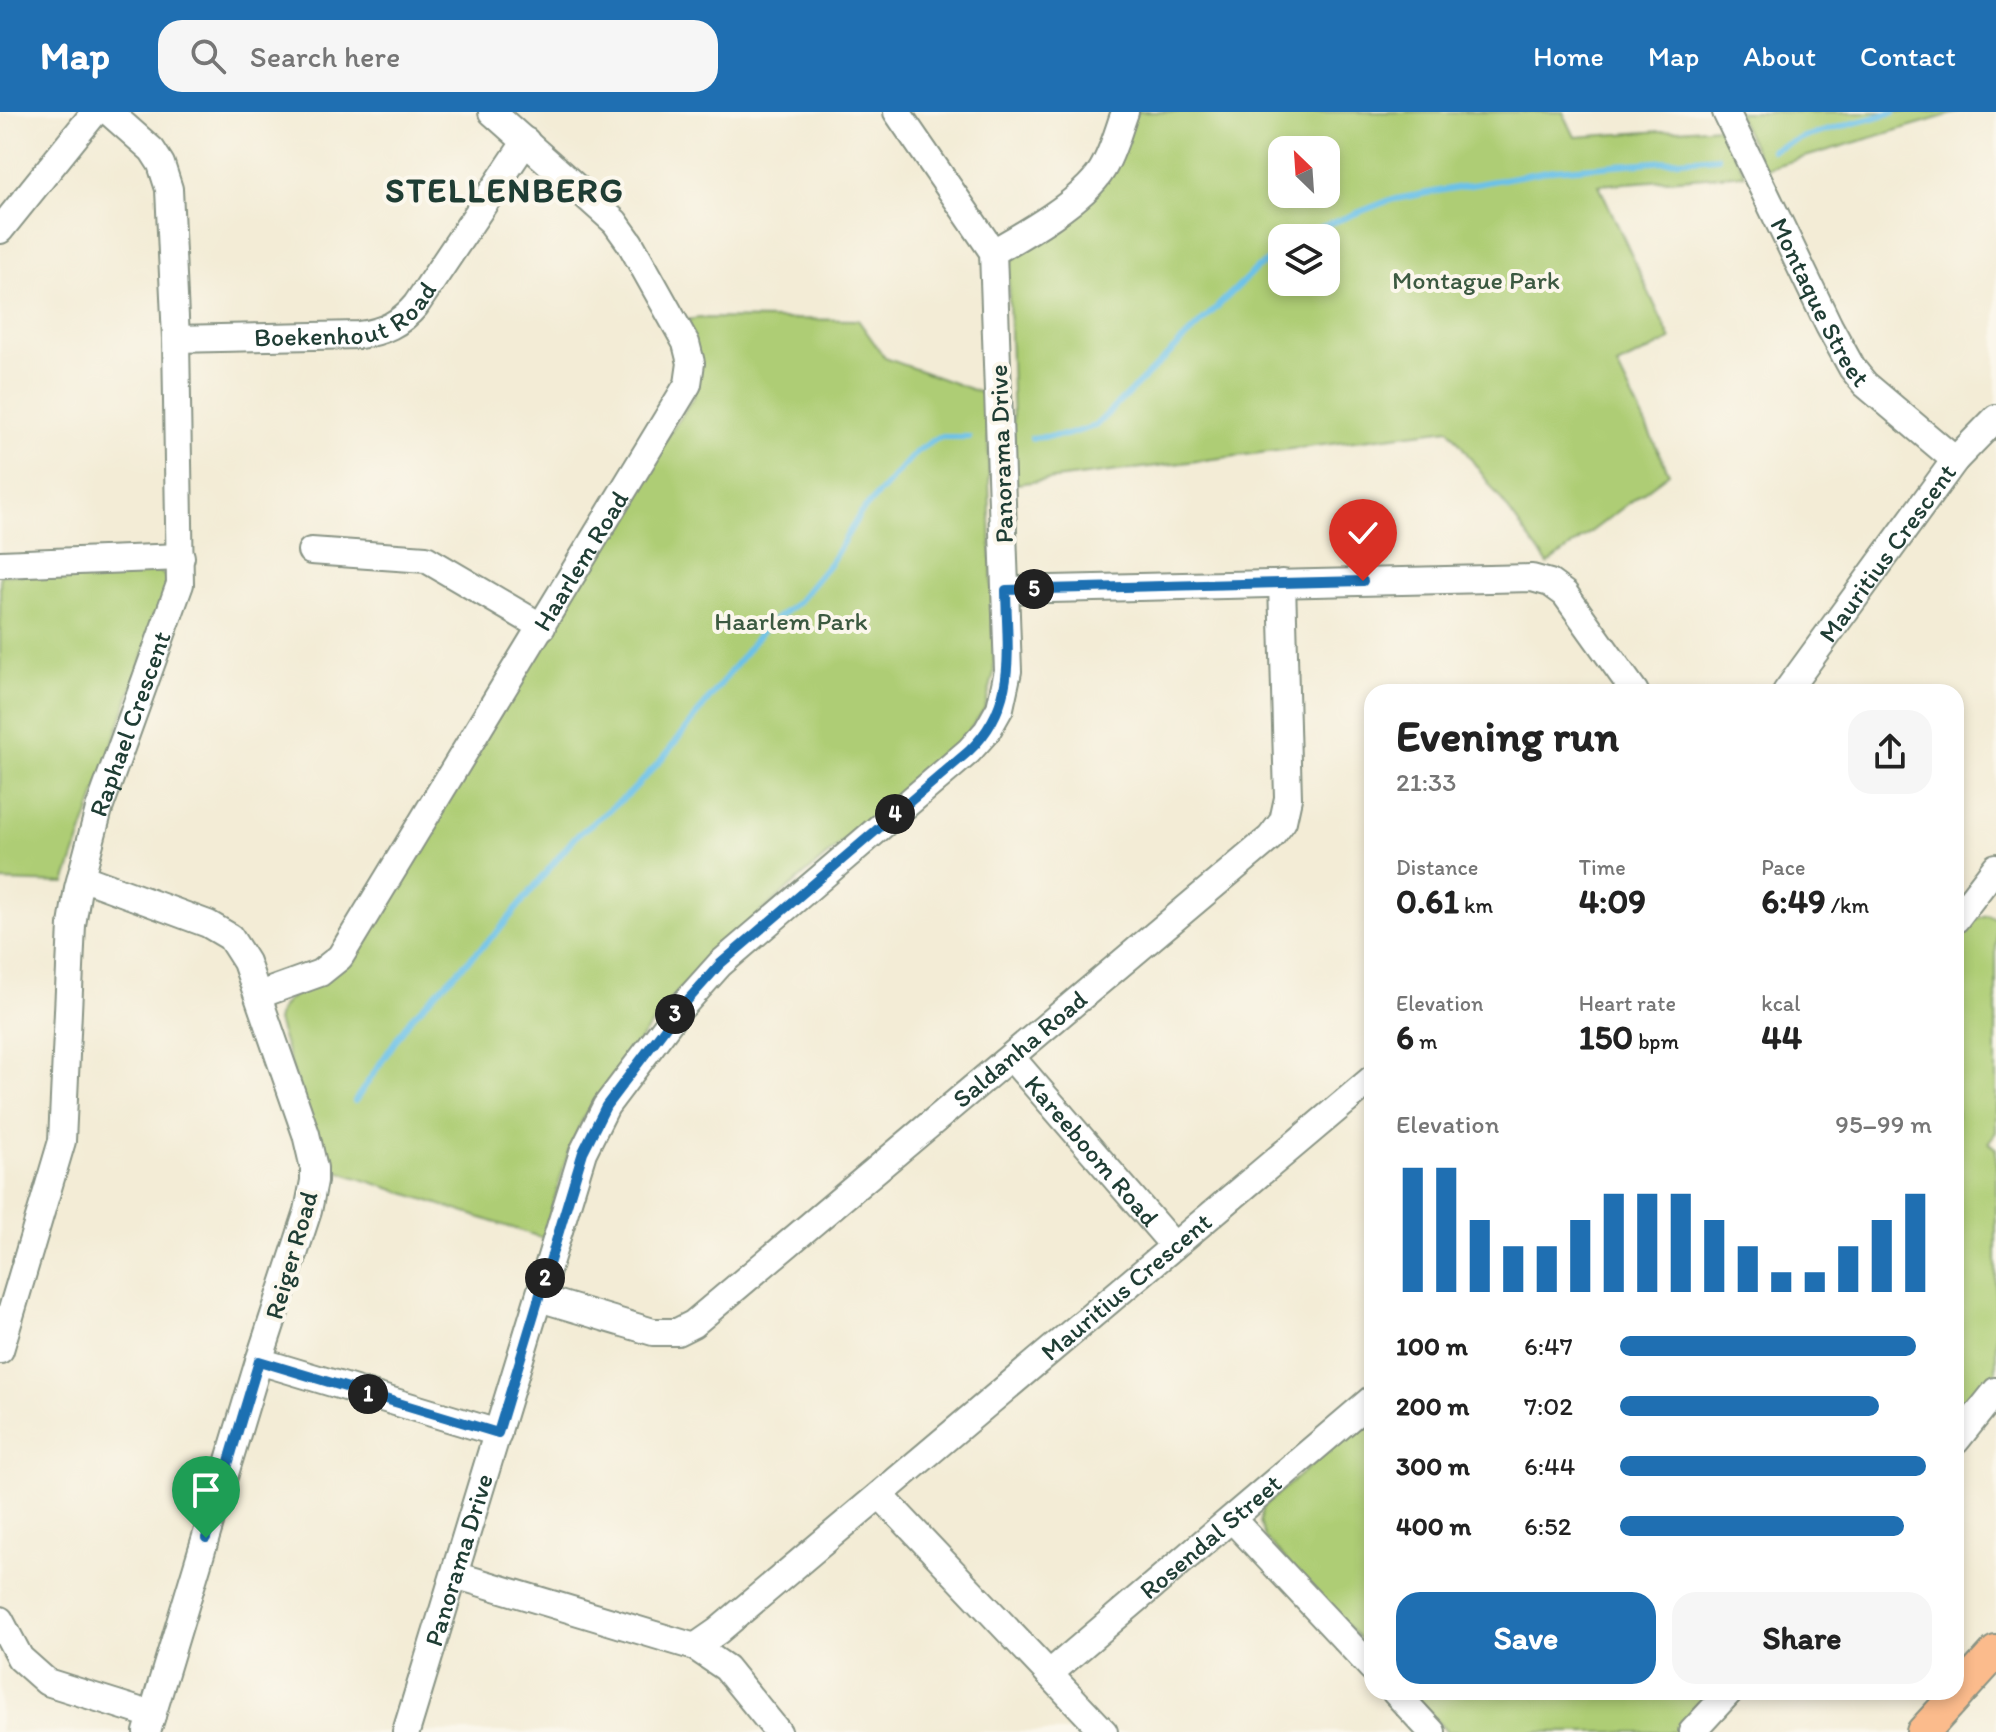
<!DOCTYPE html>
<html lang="en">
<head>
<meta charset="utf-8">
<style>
	body { margin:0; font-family:Itim,sans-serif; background:#f6f6f6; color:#222; height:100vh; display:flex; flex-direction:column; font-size:30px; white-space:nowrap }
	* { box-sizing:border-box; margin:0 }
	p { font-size:26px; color:#767676 }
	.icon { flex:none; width:44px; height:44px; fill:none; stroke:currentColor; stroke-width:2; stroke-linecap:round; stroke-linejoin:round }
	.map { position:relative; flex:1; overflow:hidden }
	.sheet { position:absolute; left:1364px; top:572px; width:600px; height:1016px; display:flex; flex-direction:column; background:#fff; border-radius:24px; box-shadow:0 4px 12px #0003 }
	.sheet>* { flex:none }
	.needle { width:52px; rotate:335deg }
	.tools { position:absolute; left:1268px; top:24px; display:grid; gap:16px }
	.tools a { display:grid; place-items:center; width:72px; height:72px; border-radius:16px; background:#fff; box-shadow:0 4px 12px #0003; font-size:40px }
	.pin { position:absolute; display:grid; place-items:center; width:68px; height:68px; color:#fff; margin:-82px -34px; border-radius:50% 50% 50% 0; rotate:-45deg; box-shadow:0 0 8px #0007 }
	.pin .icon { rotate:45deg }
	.km { position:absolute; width:40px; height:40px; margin:-20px; border-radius:50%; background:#222; color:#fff; font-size:22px; line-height:40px; text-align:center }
	.round { display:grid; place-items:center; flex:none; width:84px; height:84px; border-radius:24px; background:#f6f6f6 }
	.summary { display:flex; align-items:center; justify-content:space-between; height:136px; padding:0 32px }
	h1 { font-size:44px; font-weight:800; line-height:60px }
	.metrics { display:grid; grid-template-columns:repeat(3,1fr); gap:12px; height:136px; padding:8px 32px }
	.metrics div { display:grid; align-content:center }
	.metrics b { font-size:34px; font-weight:800 }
	.metrics small { font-size:22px; font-weight:400 }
	.metrics p { font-size:22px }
	.chart { height:224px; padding:16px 32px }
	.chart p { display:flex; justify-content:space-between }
	.chart svg { width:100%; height:144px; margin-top:8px; stroke:#1f6fb2; stroke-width:6 }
	.action { display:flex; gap:16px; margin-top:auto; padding:16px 32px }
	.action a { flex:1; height:92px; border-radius:24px; background:#1f6fb2; color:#fff; font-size:32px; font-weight:800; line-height:92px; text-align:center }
	.action a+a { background:#f6f6f6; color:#222 }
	ul { padding:0 32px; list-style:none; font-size:26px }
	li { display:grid; grid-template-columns:128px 96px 1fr; align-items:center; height:60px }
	li i { height:20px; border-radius:10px; background:#1f6fb2 }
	header { display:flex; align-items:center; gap:48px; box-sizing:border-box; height:112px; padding:0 40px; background:#1f6fb2; color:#fff }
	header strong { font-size:38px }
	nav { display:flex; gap:44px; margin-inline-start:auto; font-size:28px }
	.search { width:560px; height:72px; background:#f6f6f6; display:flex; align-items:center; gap:20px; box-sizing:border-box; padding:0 28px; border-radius:24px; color:#767676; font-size:30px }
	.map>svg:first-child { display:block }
	.green { fill:#aecd75; stroke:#668554; stroke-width:2; fill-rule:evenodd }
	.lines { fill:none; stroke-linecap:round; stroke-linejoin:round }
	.stream { stroke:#6bc1e8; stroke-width:6 }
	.minor-casing { stroke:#899485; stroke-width:30 }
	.major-casing { stroke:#899485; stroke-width:36 }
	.minor { stroke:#fff; stroke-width:26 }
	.major { stroke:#fbbb8c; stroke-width:32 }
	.route-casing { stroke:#fff; stroke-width:16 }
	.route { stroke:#1f6fb2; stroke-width:10 }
	.labels { text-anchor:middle; stroke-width:8; stroke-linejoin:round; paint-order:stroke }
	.park-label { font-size:26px; fill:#3c5a41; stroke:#fbf7ec }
	.street-label { font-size:26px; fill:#1f3d34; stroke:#fbf7ec }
	.district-label { font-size:34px; font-weight:bold; letter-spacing:2px; fill:#1f3d34; stroke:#fbf7ec }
</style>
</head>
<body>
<header>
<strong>Map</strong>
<div class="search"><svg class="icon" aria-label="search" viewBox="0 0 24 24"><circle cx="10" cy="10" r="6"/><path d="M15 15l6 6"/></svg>Search here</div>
<nav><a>Home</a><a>Map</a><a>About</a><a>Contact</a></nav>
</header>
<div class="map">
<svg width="1996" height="1620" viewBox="0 0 1996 1620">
	<rect width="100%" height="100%" fill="#fbf7ec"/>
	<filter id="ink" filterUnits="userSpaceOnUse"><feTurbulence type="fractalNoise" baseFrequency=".0125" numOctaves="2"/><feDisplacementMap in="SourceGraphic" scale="16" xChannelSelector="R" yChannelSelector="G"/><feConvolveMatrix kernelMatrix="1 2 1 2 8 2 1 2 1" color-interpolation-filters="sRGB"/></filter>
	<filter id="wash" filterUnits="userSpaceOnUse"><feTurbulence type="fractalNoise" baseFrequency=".006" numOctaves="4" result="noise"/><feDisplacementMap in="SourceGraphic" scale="32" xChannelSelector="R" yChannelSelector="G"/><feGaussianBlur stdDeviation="1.8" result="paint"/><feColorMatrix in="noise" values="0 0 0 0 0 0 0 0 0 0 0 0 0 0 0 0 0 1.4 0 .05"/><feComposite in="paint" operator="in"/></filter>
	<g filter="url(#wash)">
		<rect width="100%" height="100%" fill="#f3ecd6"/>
		<!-- green -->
		<path class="green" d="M1136,0H1563L1575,25L1720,15L1745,62L1599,73L1671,228L1617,254L1669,361L1548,452L1449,317L1015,372L1008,159L1010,152ZM1282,38H1326V82H1282ZM1282,126H1326V170H1282Z
			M1736,0H1959L1764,57Z
			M699,206L858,208L885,246L987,283L994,561L985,596L964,626L725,831L669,889L584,1004L569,1038L543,1126L324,1055L277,909C280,892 290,884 305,879L694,284L686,208Z
			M158,458L166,465L168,472L65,771L0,769V463Z
			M1986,803L1996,806V1020L1989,1030L1996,1036V1264L1956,1315V824L1967,810Z
			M1372,1300V1540L1265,1426L1260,1410L1263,1395Z
			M1409,1580H1713L1676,1620H1447Z"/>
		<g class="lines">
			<!-- stream -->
			<path class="stream" d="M1772,38L1804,25L1894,0
				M1303,126L1319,116L1390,88L1552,58L1718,45
				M1032,326L1066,323L1095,314L1257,156L1282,140
				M355,989L411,906L500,817L575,725L630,681L663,646L766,514L797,491L831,450L860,402L917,339L939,325H969"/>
		</g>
	</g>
	<g filter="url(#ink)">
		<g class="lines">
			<!-- minor casing -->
			<g class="minor-casing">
				<g id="minor">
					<path id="s1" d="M1726,0L1829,214L1852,256L1865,272L1955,348"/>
					<path d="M0,118L95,0"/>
					<path d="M993,140C1025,122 1083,89 1102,58C1113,40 1118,19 1125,0"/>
					<path id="s2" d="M176,227L359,223C383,220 400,212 416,193L526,29"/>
					<path d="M311,439L426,447L542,515"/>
					<path d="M0,452L181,445"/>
					<path d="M1006,478L1532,466L1550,471L1565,482L1635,580"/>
					<path id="s3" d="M1786,580L1955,348L1996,306"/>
					<path d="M81,765L208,812L230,825L246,850L306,1022L314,1056V1069L308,1099L259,1249L147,1620"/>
					<path d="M1956,807L1996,755"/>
					<path id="s4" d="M259,883L320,861L340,845L688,272L691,251L686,231L630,131L615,110L492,0"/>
					<path id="s5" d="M1011,945L1174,1134"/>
					<path id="s6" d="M539,1186L653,1220H677L693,1212L1270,726L1283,709L1288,686L1282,471"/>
					<path id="s7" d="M0,1238L62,1029L72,813L78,776L99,697L180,472L176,227L169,77L161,52L152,38L109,0"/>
					<path d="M259,1249L498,1321"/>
					<path d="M1956,1329L1996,1279"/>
					<path d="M880,1383L1104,1620"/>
					<path d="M1232,1407L1372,1556"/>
					<path d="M455,1463L695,1535L726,1556L778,1620"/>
					<path d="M0,1508L20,1546L47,1570L152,1603"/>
					<path id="s8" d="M695,1535L718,1519L1372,967"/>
					<path id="s9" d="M1049,1562L1372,1287"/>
					<path d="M1395,1580L1432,1620"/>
					<path id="s10" d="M406,1620L583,1040L606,994L677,900L720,852L969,639L987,619L1000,596L1008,559L993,140L897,0"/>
					<path d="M1692,1620L1729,1580"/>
				</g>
			</g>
			<!-- major casing -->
			<g class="major-casing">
				<path id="major" d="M1923,1620L1996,1540"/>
			</g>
			<!-- minor -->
			<use href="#minor" class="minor"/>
			<!-- major -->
			<use href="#major" class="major"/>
		</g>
	</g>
	<g class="lines" filter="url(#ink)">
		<!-- route casing -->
		<g class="route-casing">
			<path id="route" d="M206,1426L259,1249L498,1321L583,1040L606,994L677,900L720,852L969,639C1018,592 1007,539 1006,478L1363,469"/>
		</g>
		<!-- route -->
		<use href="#route" class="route"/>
	</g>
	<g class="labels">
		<!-- park labels -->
		<g class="park-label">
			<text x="1476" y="177">Montague Park</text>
			<text x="791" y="518">Haarlem Park</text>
		</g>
		<!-- street labels -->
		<g class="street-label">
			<text dy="9" stroke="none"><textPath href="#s1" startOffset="212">Montaque Street</textPath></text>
			<text dy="9" stroke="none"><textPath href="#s2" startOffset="176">Boekenhout Road</textPath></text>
			<text transform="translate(1001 342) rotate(-92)" y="9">Panorama Drive</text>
			<text dy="9" stroke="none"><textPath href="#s3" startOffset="172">Mauritius Crescent</textPath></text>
			<text dy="9" stroke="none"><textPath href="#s4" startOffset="554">Haarlem Road</textPath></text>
			<text dy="9" stroke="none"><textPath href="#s7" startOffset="644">Raphael Crescent</textPath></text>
			<text dy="9" stroke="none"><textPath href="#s6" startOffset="588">Saldanha Road</textPath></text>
			<text dy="9" stroke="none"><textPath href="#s5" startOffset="124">Kareeboom Road</textPath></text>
			<text transform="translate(291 1143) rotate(-74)" y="9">Reiger Road</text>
			<text dy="9" stroke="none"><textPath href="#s8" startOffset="562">Mauritius Crescent</textPath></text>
			<text dy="9" stroke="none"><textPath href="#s9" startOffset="212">Rosendal Street</textPath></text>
			<text dy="9" stroke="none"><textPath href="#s10" startOffset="180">Panorama Drive</textPath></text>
		</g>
		<!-- district labels -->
		<g class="district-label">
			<text x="505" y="90">STELLENBERG</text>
		</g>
	</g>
</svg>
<div class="tools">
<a><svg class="needle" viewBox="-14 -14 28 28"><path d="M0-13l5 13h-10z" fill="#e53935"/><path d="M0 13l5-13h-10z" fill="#767676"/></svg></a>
<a><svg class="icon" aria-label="layers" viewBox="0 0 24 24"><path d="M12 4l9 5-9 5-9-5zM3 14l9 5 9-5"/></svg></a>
</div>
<div class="pin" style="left:206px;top:1426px;background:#1e9e55"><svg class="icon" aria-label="arrive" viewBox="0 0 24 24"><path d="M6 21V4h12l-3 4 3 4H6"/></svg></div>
<div class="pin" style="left:1363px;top:469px;background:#d93025"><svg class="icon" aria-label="check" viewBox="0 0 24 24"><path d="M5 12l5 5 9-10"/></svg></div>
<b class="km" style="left:368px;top:1282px">1</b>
<b class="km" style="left:545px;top:1166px">2</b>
<b class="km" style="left:675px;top:902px">3</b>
<b class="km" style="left:895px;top:702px">4</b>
<b class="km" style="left:1034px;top:477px">5</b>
<section class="sheet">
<div class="summary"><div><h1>Evening run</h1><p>21:33</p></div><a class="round"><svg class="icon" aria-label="share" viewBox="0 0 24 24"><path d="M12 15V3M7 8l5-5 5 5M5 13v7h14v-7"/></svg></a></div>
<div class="metrics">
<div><p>Distance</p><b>0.61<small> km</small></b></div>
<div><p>Time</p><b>4:09</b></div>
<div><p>Pace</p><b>6:49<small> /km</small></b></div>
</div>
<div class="metrics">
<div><p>Elevation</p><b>6<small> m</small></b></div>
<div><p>Heart rate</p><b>150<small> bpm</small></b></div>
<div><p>kcal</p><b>44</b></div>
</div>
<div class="chart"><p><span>Elevation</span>95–99 m</p>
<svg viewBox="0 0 160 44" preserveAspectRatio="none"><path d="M5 44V6M15 44V6M25 44V22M35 44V30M45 44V30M55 44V22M65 44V14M75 44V14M85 44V14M95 44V22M105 44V30M115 44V38M125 44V38M135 44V30M145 44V22M155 44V14"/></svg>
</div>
<ul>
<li><b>100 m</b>6:47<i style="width:95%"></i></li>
<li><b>200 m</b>7:02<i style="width:83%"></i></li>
<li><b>300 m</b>6:44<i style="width:98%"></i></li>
<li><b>400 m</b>6:52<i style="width:91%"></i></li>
</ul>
<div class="action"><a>Save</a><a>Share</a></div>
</section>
</div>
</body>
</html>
